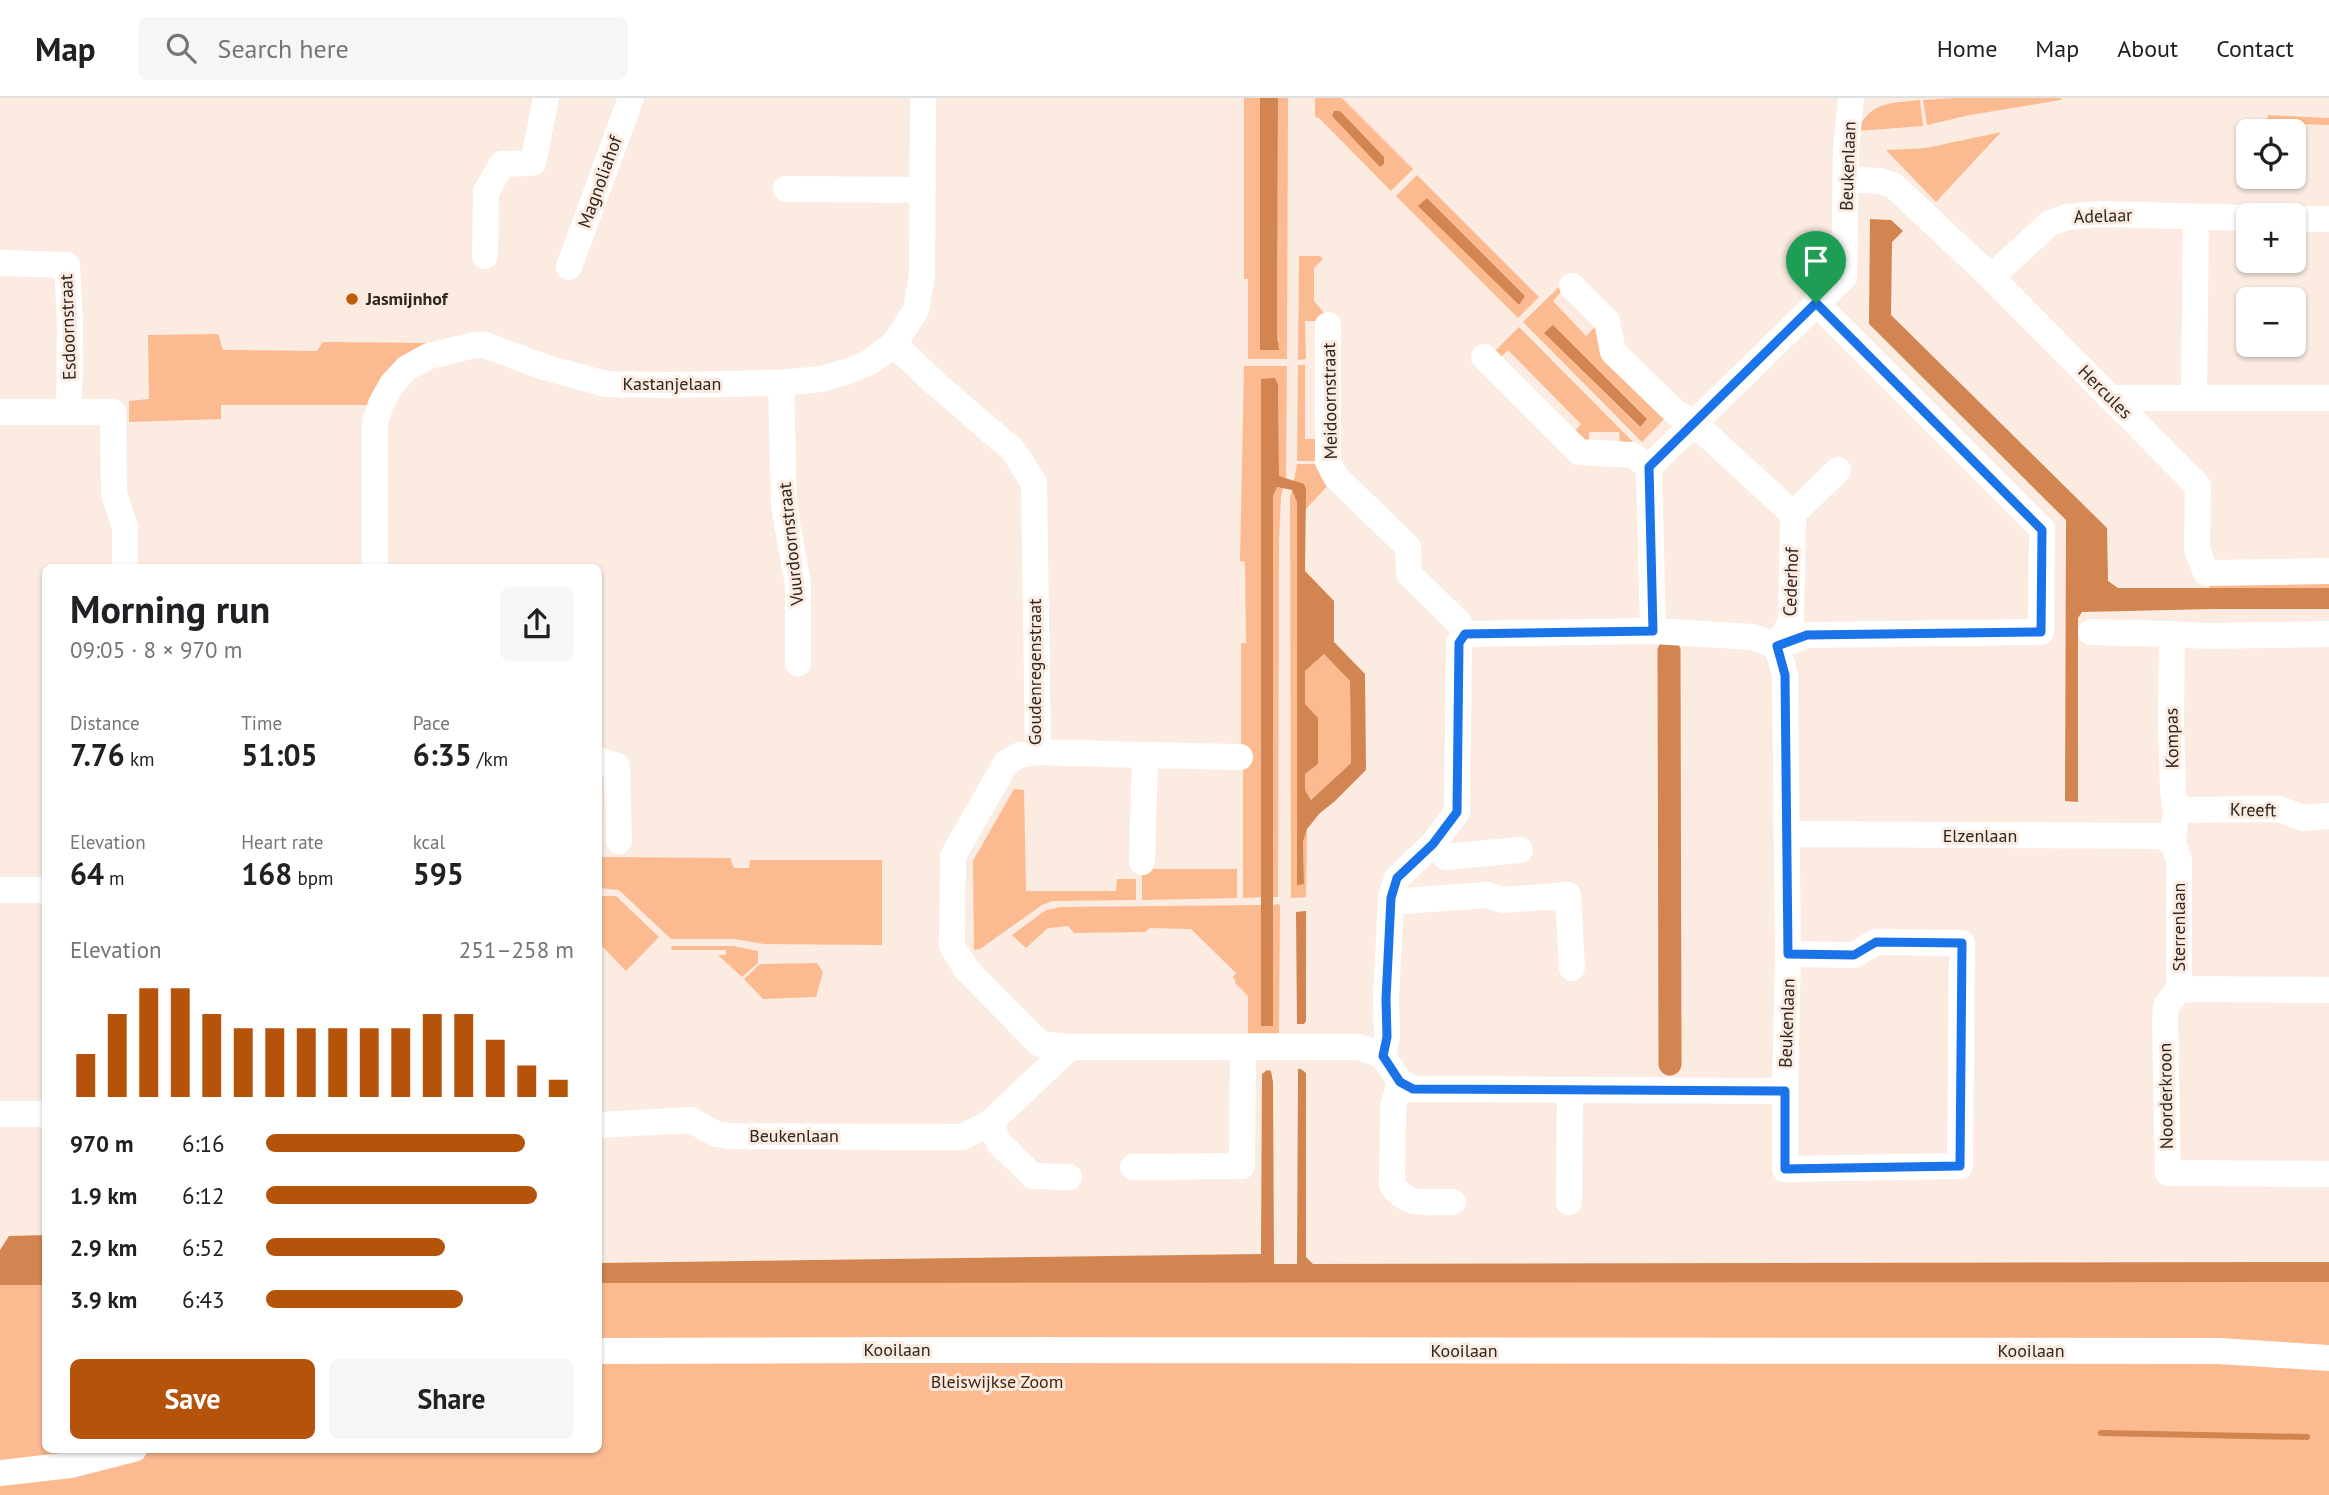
<!DOCTYPE html>
<html lang="en">
<head>
<meta charset="utf-8">
<style>
	body { margin:0; font-family:"PT Sans",sans-serif; background:#f6f6f6; color:#202124; height:100vh; display:flex; flex-direction:column; font-size:26px; white-space:nowrap }
	* { box-sizing:border-box; margin:0 }
	p { font-size:23px; color:#757577 }
	.icon { flex:none; width:38px; height:38px; fill:none; stroke:currentColor; stroke-width:2; stroke-linecap:round; stroke-linejoin:round }
	.map { position:relative; flex:1; overflow:hidden }
	.panel { position:absolute; left:42px; top:466px; width:560px; height:889px; display:flex; flex-direction:column; background:#fff; border-radius:10px; box-shadow:0 2px 5px #0004 }
	.panel>* { flex:none }
	.fabs { position:absolute; left:2236px; top:21px; display:grid; gap:14px }
	.fabs a { display:grid; place-items:center; width:70px; height:70px; border-radius:10px; background:#fff; box-shadow:0 2px 5px #0004; font-size:35px }
	.pin { position:absolute; display:grid; place-items:center; width:60px; height:60px; color:#fff; margin:-72px -30px; border-radius:50% 50% 50% 0; rotate:-45deg; box-shadow:0 0 7px #0007 }
	.pin .icon { rotate:45deg }
	.round { display:grid; place-items:center; flex:none; width:74px; height:74px; border-radius:10px; background:#f6f6f6 }
	.overview { display:flex; align-items:center; justify-content:space-between; height:119px; padding:0 28px }
	h1 { font-size:38px; font-weight:700; line-height:52px }
	.metrics { display:grid; grid-template-columns:repeat(3,1fr); gap:10px; height:119px; padding:7px 28px }
	.metrics div { display:grid; align-content:center }
	.metrics b { font-size:30px; font-weight:700 }
	.metrics small { font-size:19px; font-weight:400 }
	.metrics p { font-size:19px }
	.chart { height:196px; padding:14px 28px }
	.chart p { display:flex; justify-content:space-between }
	.chart svg { width:100%; height:126px; margin-top:7px; stroke:#b45309; stroke-width:6 }
	.button { display:flex; gap:14px; margin-top:auto; padding:14px 28px }
	.button a { flex:1; height:80px; border-radius:10px; background:#b45309; color:#fff; font-size:28px; font-weight:700; line-height:80px; text-align:center }
	.button a+a { background:#f6f6f6; color:#202124 }
	ul { padding:0 28px; list-style:none; font-size:23px }
	li { display:grid; grid-template-columns:112px 84px 1fr; align-items:center; height:52px }
	li i { height:18px; border-radius:9px; background:#b45309 }
	header { display:flex; align-items:center; gap:42px; box-sizing:border-box; height:98px; padding:0 35px; background:#fff; border-bottom:2px solid #e0e0e0 }
	header strong { font-size:33px }
	nav { display:flex; gap:38px; margin-inline-start:auto; font-size:24px }
	.search { width:490px; height:63px; background:#f6f6f6; display:flex; align-items:center; gap:18px; box-sizing:border-box; padding:0 24px; border-radius:10px; color:#757577; font-size:26px }
	.map>svg:first-child { display:block }
	.green { fill:#fbba90; fill-rule:evenodd }
	.water { fill:#d28551; fill-rule:evenodd }
	.lines { fill:none; stroke-linecap:round; stroke-linejoin:round }
	.stream { stroke:#d28551; stroke-width:6 }
	.canal { stroke:#d28551; stroke-width:23 }
	.street { stroke:#fff; stroke-width:26 }
	.route-casing { stroke:#fff; stroke-width:14 }
	.route { stroke:#1a73e8; stroke-width:9 }
	.poi-dot { fill:#ba5e09; stroke:#fbebe0; stroke-width:2.5 }
	.labels { text-anchor:middle; stroke-width:6; stroke-linejoin:round; paint-order:stroke }
	.street-label { font-size:18px; fill:#30261f; stroke:#fbebe0 }
	.poi-label { font-size:18px; font-weight:bold; fill:#30261f; stroke:#fbebe0; text-anchor:start }
	.park-label { font-size:18px; fill:#44240e; stroke:#fbebe0 }
</style>
</head>
<body>
<header>
<strong>Map</strong>
<div class="search"><svg class="icon" aria-label="search" viewBox="0 0 24 24"><circle cx="10" cy="10" r="6"/><path d="M15 15l6 6"/></svg>Search here</div>
<nav><a>Home</a><a>Map</a><a>About</a><a>Contact</a></nav>
</header>
<div class="map">
<svg width="2329" height="1397" viewBox="0 0 2329 1397">
	<rect width="100%" height="100%" fill="#fbebe0"/>
	<!-- green -->
	<path class="green" d="M1244,0H1260V252L1279,243L1277,235L1278,0H1288L1287,261H1248V181H1244Z
		M1315,0H1342L1413,71L1391,93L1319,20L1315,19Z
		M1953,0H2061V2L1970,17L1927,27L1923,2Z
		M1920,2L1923,28L1857,33C1871,3 1891,5 1920,2Z
		M2268,17L2329,20V27L2267,25Z
		M2001,34L1936,104L1886,52L1926,50Z
		M1417,77L1539,199L1518,220L1396,98ZM1427,100L1525,198L1519,207L1419,108Z
		M1299,158H1320L1323,161L1314,170V203L1331,223H1305L1306,261L1298,262Z
		M1563,185L1566,188L1553,203L1586,238L1598,226L1667,318L1642,344L1523,224ZM1544,235L1647,321L1639,329Z
		M1519,229L1636,347L1620,348L1619,334H1589V349L1572,336L1581,326L1508,252L1498,262L1492,256Z
		M218,236L223,252L317,253L323,244L433,245L374,307H221V321L129,324V303L149,301L148,237Z
		M1298,267H1305V341H1320L1321,363H1297Z
		M1244,268H1287L1286,380L1279,379L1278,286L1275,280L1262,799L1243,800V653L1241,652V545H1246L1245,464L1240,463Z
		M1297,366H1322L1331,384L1305,412V395L1294,383Z
		M1277,389L1283,390L1281,398L1279,444L1278,799H1272L1273,397Z
		M1292,392L1295,396L1297,404V786H1304L1303,744L1307,731L1306,799L1291,800L1290,399Z
		M2329,479V490H2210V480Z
		M1324,556L1350,583L1351,665L1311,702L1305,692V676L1318,666V620L1305,607V573Z
		M1014,691L1024,692L1026,793H1116L1117,781H1136V802L1053,803L1042,807L980,851L974,852L973,763Z
		M599,759L730,760L734,770H749L750,762H882V847L764,846L735,841H671L619,792L599,790Z
		M1148,771H1237V800L1142,802V776Z
		M599,798H616L659,839L626,873L599,845Z
		M1278,806L1280,808L1279,935H1248V898L1235,885L1236,883L1233,879L1236,875L1191,831L1150,830L1145,834L1074,835L1068,828L1048,830L1026,850L1012,837L1046,812L1061,809L1262,807L1261,927L1273,928V807Z
		M672,848H733L758,853V865L742,879L718,857H726V852H671Z
		M817,865L823,874L816,899L763,901L744,881L760,866Z
		M599,1169L2329,1174V1397H0V1172L45,1171L46,1351H598Z"/>
	<!-- water -->
	<path class="water" d="M1260,0H1278L1277,235L1279,252H1260Z
		M1334,13H1340L1384,59V66L1380,69L1332,18Z
		M1427,100L1525,198L1519,207L1418,108Z
		M1870,121L1891,122L1903,133L1892,144L1891,217L2107,430L2108,483L2118,490H2329V511H2213L2082,514L2078,520V704L2065,703L2066,422L1869,226Z
		M1553,227L1647,321L1640,329L1544,235Z
		M1275,280L1278,286L1279,378L1304,386L1306,391L1305,473L1334,503V544L1365,576L1366,672L1334,704L1320,715L1307,731L1303,744L1304,786L1297,787V404L1292,392L1277,389L1273,398V928H1261V281ZM1324,556L1350,583L1351,665L1311,702L1305,692V676L1318,666V620L1305,606V573Z
		M1306,813V923L1304,926H1297L1296,814Z
		M1298,971H1301L1306,975V1159L1313,1166L2329,1164V1184L599,1185V1165L1261,1156L1262,976L1267,972L1271,973L1273,984L1274,1166H1297Z
		M45,1137V1187H0V1152L9,1138Z"/>
	<g class="lines">
		<!-- stream -->
		<path class="stream" d="M2101,1335L2307,1339"/>
		<!-- canal -->
		<path class="canal" d="M1669,553L1670,966"/>
		<!-- street -->
		<path class="street" d="M1847,81L1879,83L1893,87L1991,179L2198,388L2197,451L2206,475L2329,473
			M786,91L923,92
			M2294,121H2329
			M485,158L486,94L502,66L533,65L546,0
			M0,165L67,167L70,226L69,314
			M569,169L631,0
			M1991,179L2050,125L2067,119L2100,116L2249,120
			M1572,188L1607,223L1613,254L1676,315L1693,324L1793,416L1791,524L1777,548
			M1328,227V364L1336,379L1408,449L1409,476L1459,525L1465,536L1653,533
			M894,246L936,286L1014,353L1034,385L1038,654L1020,657L1006,665L953,758L952,848L967,872L1040,946L1070,949
			M1484,259L1579,354L1632,357L1649,369
			M781,285L784,408L798,487V565
			M2194,299L2196,119
			M2110,300H2329
			M0,314H113L114,396L125,429V469
			M1793,416L1838,372
			M375,469V324L381,306L392,286L407,270L429,258L475,247H485L544,269L606,286L670,287L781,285L821,281L849,273L870,264L894,246L916,212L922,178L923,0
			M2091,534L2172,536
			M2329,536L2207,538L2172,536L2171,624L2173,693L2176,712L2173,744L2179,763V891L2329,892
			M1777,548L1807,537L2041,534L2042,431L1816,205
			M1038,654L1145,657
			M598,662L617,668L619,743
			M2176,712L2279,711L2303,720L2329,718
			M1787,736L2160,738L2173,744
			M1433,746L1446,759L1520,752
			M1142,764L1145,657L1240,659
			M0,792H46
			M1391,800L1403,803L1487,797L1503,802L1568,797L1572,870
			M2179,891L2166,908L2165,923L2168,1075L2329,1076
			M1383,958L1387,939L1386,901L1391,800L1397,780L1433,746L1457,714L1459,545L1465,536
			M1400,984L1393,1008L1392,1087C1408,1110 1427,1103 1453,1104
			M1785,993V1071L1960,1068L1962,845L1876,844L1854,857L1788,856
			M0,1016H46
			M990,1025L999,1045L1033,1078L1069,1079
			M598,1027L691,1022L716,1036L728,1038L963,1039L990,1025L1070,949H1360L1383,958L1400,984L1413,991L1785,993L1788,856L1785,577L1777,548L1753,539L1653,533L1649,369L1844,179L1846,51L1851,0
			M1133,1069L1242,1068L1243,949
			M1569,1104L1570,992
			M598,1253L876,1252L2219,1253L2329,1260
			M0,1375L71,1367L134,1351"/>
	</g>
	<g class="lines">
		<!-- route casing -->
		<g class="route-casing">
			<path id="route" d="M1816,205L2042,432L2041,534L1807,537L1777,548L1785,577L1788,856L1854,857L1876,844L1962,845L1960,1068L1785,1071V993L1413,991L1400,984L1383,958L1387,939L1386,901L1391,800L1397,780L1433,746L1457,714L1459,545L1465,536L1653,533L1649,369Z"/>
		</g>
		<!-- route -->
		<use href="#route" class="route"/>
	</g>
	<!-- markers -->
	<circle class="poi-dot" cx="352" cy="201" r="7"/>
	<g class="labels">
		<!-- street labels -->
		<g class="street-label">
			<text transform="translate(1848 68) rotate(-88)" y="6">Beukenlaan</text>
			<text transform="translate(600 84) rotate(-70)" y="6">Magnoliahof</text>
			<text transform="translate(2103 118) rotate(-2)" y="6">Adelaar</text>
			<text transform="translate(68 229) rotate(-92)" y="6">Esdoornstraat</text>
			<text x="672" y="292">Kastanjelaan</text>
			<text transform="translate(2105 294) rotate(45)" y="6">Hercules</text>
			<text transform="translate(1330 303) rotate(-91)" y="6">Meidoornstraat</text>
			<text transform="translate(791 446) rotate(-96)" y="6">Vuurdoornstraat</text>
			<text transform="translate(1791 484) rotate(-88)" y="6">Cederhof</text>
			<text transform="translate(1035 574) rotate(-90)" y="6">Goudenregenstraat</text>
			<text transform="translate(2172 640) rotate(-91)" y="6">Kompas</text>
			<text transform="translate(2253 712) rotate(1)" y="6">Kreeft</text>
			<text x="1980" y="744">Elzenlaan</text>
			<text transform="translate(2179 829) rotate(-90)" y="6">Sterrenlaan</text>
			<text transform="translate(1787 925) rotate(-88)" y="6">Beukenlaan</text>
			<text transform="translate(2166 998) rotate(-91)" y="6">Noorderkroon</text>
			<text x="794" y="1044">Beukenlaan</text>
			<text x="897" y="1258">Kooilaan</text>
			<text x="1464" y="1259">Kooilaan</text>
			<text x="2031" y="1259">Kooilaan</text>
		</g>
		<!-- poi labels -->
		<g class="poi-label">
			<text x="366" y="207">Jasmijnhof</text>
		</g>
		<!-- park labels -->
		<g class="park-label">
			<text x="997" y="1290">Bleiswijkse Zoom</text>
		</g>
	</g>
</svg>
<div class="fabs">
<a><svg class="icon" aria-label="locate" viewBox="0 0 24 24"><circle cx="12" cy="12" r="6"/><path d="M12 2v4M12 18v4M2 12h4M18 12h4"/></svg></a>
<a>+</a>
<a>−</a>
</div>
<div class="pin" style="left:1816px;top:205px;background:#1e9e55"><svg class="icon" aria-label="arrive" viewBox="0 0 24 24"><path d="M6 21V4h12l-3 4 3 4H6"/></svg></div>
<section class="panel">
<div class="overview"><div><h1>Morning run</h1><p>09:05 · 8 × 970 m</p></div><a class="round"><svg class="icon" aria-label="share" viewBox="0 0 24 24"><path d="M12 15V3M7 8l5-5 5 5M5 13v7h14v-7"/></svg></a></div>
<div class="metrics">
<div><p>Distance</p><b>7.76<small> km</small></b></div>
<div><p>Time</p><b>51:05</b></div>
<div><p>Pace</p><b>6:35<small> /km</small></b></div>
</div>
<div class="metrics">
<div><p>Elevation</p><b>64<small> m</small></b></div>
<div><p>Heart rate</p><b>168<small> bpm</small></b></div>
<div><p>kcal</p><b>595</b></div>
</div>
<div class="chart"><p><span>Elevation</span>251–258 m</p>
<svg viewBox="0 0 160 44" preserveAspectRatio="none"><path d="M5 44V29M15 44V15M25 44V6M35 44V6M45 44V15M55 44V20M65 44V20M75 44V20M85 44V20M95 44V20M105 44V20M115 44V15M125 44V15M135 44V24M145 44V33M155 44V38"/></svg>
</div>
<ul>
<li><b>970 m</b>6:16<i style="width:84%"></i></li>
<li><b>1.9 km</b>6:12<i style="width:88%"></i></li>
<li><b>2.9 km</b>6:52<i style="width:58%"></i></li>
<li><b>3.9 km</b>6:43<i style="width:64%"></i></li>
</ul>
<div class="button"><a>Save</a><a>Share</a></div>
</section>
</div>
</body>
</html>
